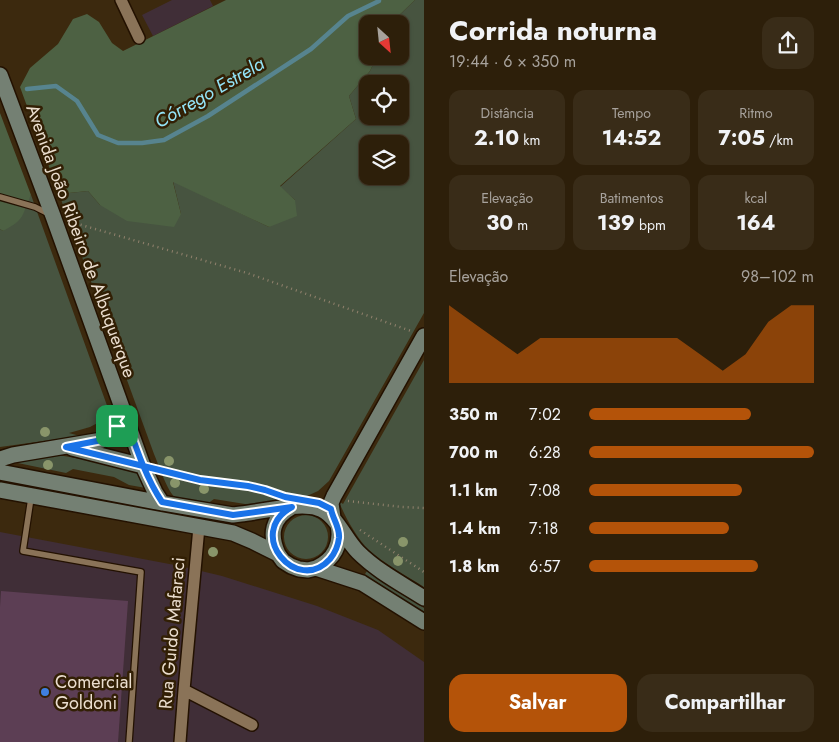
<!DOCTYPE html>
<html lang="pt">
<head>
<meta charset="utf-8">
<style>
	body { margin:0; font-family:Jost,sans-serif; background:#392c18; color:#f1f3f6; height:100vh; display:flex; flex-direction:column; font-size:19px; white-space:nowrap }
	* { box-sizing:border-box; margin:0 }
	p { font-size:16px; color:#a7a29c }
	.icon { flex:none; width:28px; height:28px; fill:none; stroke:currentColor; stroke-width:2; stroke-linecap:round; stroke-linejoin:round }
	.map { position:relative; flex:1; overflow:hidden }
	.side { display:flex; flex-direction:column; background:#2d1f0a; width:415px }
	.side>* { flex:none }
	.needle { width:32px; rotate:153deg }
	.controls { position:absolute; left:359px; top:15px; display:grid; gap:10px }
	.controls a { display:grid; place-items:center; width:50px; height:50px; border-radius:10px; background:#2d1f0a; box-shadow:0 1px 4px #0004,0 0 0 1px #483d2b; font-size:25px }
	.pin { position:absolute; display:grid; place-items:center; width:42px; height:42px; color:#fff; margin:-21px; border-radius:10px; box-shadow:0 2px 8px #0006 }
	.round { display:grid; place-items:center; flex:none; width:52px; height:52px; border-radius:15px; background:#392c18 }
	.headline { display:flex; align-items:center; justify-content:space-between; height:85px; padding:0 25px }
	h1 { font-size:28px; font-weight:700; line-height:38px }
	.stats { display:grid; grid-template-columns:repeat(3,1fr); gap:8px; height:85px; padding:5px 25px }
	.stats div { display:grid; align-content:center; border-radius:12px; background:#392c18; text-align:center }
	.stats b { font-size:21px; font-weight:700 }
	.stats small { font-size:14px; font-weight:400 }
	.stats p { font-size:14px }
	.chart { height:140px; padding:10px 25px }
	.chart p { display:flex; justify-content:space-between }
	.chart svg { width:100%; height:90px; margin-top:5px; fill:#b45309; opacity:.7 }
	.button { display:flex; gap:10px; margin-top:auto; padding:10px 25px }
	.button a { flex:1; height:58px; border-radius:15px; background:#b45309; color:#fff; font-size:20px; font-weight:700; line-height:58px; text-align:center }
	.button a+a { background:#392c18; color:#f1f3f6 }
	ul { padding:0 25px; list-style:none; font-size:16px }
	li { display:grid; grid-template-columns:80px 60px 1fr; align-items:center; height:38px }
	li i { height:12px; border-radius:6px; background:#b45309 }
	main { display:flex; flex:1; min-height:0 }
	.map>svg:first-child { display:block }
	.industrial { fill:#402e37 }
	.green { fill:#475440; fill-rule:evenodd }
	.forest { fill:#4d6143 }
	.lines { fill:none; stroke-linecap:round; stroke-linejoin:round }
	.stream { stroke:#57848f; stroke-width:4.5 }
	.building { fill:#5c3e54 }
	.lane-casing { stroke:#231100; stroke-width:8 }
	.street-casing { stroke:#231100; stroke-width:14 }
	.secondary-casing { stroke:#231100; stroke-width:18 }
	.path { stroke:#92826d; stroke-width:2.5; stroke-dasharray:1 4; stroke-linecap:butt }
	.lane { stroke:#8a7358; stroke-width:5.5 }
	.street { stroke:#8a7358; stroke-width:11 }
	.secondary { stroke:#748073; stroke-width:15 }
	.tree { fill:#89956a }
	.route-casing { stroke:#fff; stroke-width:10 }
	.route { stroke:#1a73e8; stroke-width:6 }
	.shop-dot { fill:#3f7fe0; stroke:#321f04; stroke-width:2 }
	.labels { text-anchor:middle; stroke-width:5; stroke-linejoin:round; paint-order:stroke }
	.street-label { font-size:18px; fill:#ebdecf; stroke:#321f04 }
	.poi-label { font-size:18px; fill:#ebdecf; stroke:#321f04; text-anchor:start }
	.water-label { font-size:19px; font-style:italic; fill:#94e4f7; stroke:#321f04 }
</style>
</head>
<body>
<main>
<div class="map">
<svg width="424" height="742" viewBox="0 0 424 742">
	<rect width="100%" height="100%" fill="#3c290e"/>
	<!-- industrial -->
	<path class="industrial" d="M172,0H210L213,6L153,36L142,15Z
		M0,532L180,566L222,576L317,606L378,630L424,662V742H0Z"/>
	<!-- green -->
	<path class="green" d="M415,0H424V313L329,481L318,491L307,496L265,503L245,504L214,499L207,504C198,503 182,502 175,497C168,493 158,463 154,454L59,194L88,191L100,205L181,214L173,181L269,227L295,200L280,187L356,119L349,96L370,71L377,56H400V24H390ZM368,84H400V116H368ZM368,144H400V176H368Z
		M31,195L109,411L107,418L90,427L69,433L80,436L0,447V229L3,231L28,199Z
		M424,360V587C407,576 383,563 369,550C358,540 345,517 340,504V502L343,504Z
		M53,456H64L127,467C138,473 141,476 146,488L129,485L114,477L73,469L66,473L13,462Z
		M0,479L235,522L234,526L0,483Z
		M284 537a22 22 0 1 1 44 0a22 22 0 1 1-44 0Z
		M367,571L424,608V613L365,574Z"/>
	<!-- forest -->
	<path class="forest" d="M226,0H415L390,24H368V56H377L370,71L349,96L356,119L280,186L295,200L297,216L269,227L173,182L181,214L174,227L127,221L100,205L88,191L59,194L20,87L30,68L58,44L73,19L87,14L99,22L112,43L123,51Z
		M0,113L31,195C21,216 26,219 3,231L0,229Z"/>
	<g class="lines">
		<!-- stream -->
		<path class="stream" d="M27,89L56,86L77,101L98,135L118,143H142L164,140L208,116L311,49L348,16L379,1V0"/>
	</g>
	<!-- building -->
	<path class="building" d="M1,591L128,601L118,742H0V607Z"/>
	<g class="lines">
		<!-- lane casing -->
		<g class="lane-casing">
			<path id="lane" d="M0,197L35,207L49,214
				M31,498L23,551L141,572L129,742"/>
		</g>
		<!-- street casing -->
		<g class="street-casing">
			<path id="street" d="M121,0L139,38
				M184,690L252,725
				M180,742L184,690L199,527"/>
		</g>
		<!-- secondary casing -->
		<g class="secondary-casing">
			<path id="secondary" d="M0,75L53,216L143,466L155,492L162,503
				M72,448L143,466
				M0,459L13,455L102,440C114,433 119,423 123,410
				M0,472L162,503L233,515L241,514C261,512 299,502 317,508C336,513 344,538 358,552C377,571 402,584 424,598
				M0,490L233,533L252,541L278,554L283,561L291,566L299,569L308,570L316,568L362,583L424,622
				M333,518L331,503L334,496L424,336
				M278,554C269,534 272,518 292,507
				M316,568C334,560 342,544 338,525"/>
		</g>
		<!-- path -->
		<path class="path" d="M71,222L247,273L411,331
			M162,470L200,480L248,486L276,494
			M348,501L402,507L424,508
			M360,530L424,572"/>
		<!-- lane -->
		<use href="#lane" class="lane"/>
		<!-- street -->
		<use href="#street" class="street"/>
		<!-- secondary -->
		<use href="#secondary" class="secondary"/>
	</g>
	<!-- trees -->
	<g class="tree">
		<circle cx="45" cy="432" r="5"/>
		<circle cx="169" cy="461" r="5"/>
		<circle cx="48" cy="465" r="5"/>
		<circle cx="175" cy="483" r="5"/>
		<circle cx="204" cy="489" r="5"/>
		<circle cx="403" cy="542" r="5"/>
		<circle cx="213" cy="552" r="5"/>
		<circle cx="398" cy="561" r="5"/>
	</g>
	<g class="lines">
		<!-- route casing -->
		<g class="route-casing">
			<path id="route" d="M117,426L123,410C134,441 144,475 162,502L233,515L241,514L292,507C244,533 297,596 330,559C335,553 338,546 339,538C340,527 333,520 331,509L319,503L285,497L265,490L248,486L200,480L66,447L102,440L113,432L117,426"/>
		</g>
		<!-- route -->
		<use href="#route" class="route"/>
	</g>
	<!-- markers -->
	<circle class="shop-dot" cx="45" cy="692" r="5"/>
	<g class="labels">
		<!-- street labels -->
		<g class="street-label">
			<text transform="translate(81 241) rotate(70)" y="6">Avenida João Ribeiro de Albuquerque</text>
			<text transform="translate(172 633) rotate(-85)" y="6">Rua Guido Mafaraci</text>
		</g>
		<!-- poi labels -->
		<g class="poi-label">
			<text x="55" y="688">Comercial<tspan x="55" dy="21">Goldoni</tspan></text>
		</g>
		<!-- water labels -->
		<g class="water-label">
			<text transform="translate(209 92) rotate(-30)" y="7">Córrego Estrela</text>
		</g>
	</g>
</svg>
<div class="controls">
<a><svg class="needle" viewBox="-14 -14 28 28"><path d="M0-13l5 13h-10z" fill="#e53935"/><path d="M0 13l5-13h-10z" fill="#a7a29c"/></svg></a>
<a><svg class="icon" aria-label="locate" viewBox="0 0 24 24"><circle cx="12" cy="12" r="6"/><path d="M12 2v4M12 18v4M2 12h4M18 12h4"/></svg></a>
<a><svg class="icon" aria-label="layers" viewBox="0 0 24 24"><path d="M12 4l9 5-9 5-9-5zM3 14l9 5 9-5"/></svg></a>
</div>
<div class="pin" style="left:117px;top:426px;background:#1e9e55"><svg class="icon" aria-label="arrive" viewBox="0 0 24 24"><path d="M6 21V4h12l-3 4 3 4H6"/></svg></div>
</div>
<section class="side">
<div class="headline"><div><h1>Corrida noturna</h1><p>19:44 · 6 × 350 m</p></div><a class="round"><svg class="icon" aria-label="share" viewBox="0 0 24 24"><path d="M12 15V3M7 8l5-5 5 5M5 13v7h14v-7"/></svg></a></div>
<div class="stats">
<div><p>Distância</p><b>2.10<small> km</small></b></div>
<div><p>Tempo</p><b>14:52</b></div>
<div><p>Ritmo</p><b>7:05<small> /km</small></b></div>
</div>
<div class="stats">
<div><p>Elevação</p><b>30<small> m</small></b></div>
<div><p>Batimentos</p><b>139<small> bpm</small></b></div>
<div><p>kcal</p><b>164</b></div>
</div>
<div class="chart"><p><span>Elevação</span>98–102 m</p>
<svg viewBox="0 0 160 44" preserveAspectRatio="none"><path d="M0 44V6L10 14L20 22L30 30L40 22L50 22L60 22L70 22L80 22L90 22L100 22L110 30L120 38L130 30L140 14L150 6L160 6V44z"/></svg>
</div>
<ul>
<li><b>350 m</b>7:02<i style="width:72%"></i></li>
<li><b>700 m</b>6:28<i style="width:100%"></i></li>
<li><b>1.1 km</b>7:08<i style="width:68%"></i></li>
<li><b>1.4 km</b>7:18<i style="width:62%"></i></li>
<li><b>1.8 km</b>6:57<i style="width:75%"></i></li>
</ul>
<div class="button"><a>Salvar</a><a>Compartilhar</a></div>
</section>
</main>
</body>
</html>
